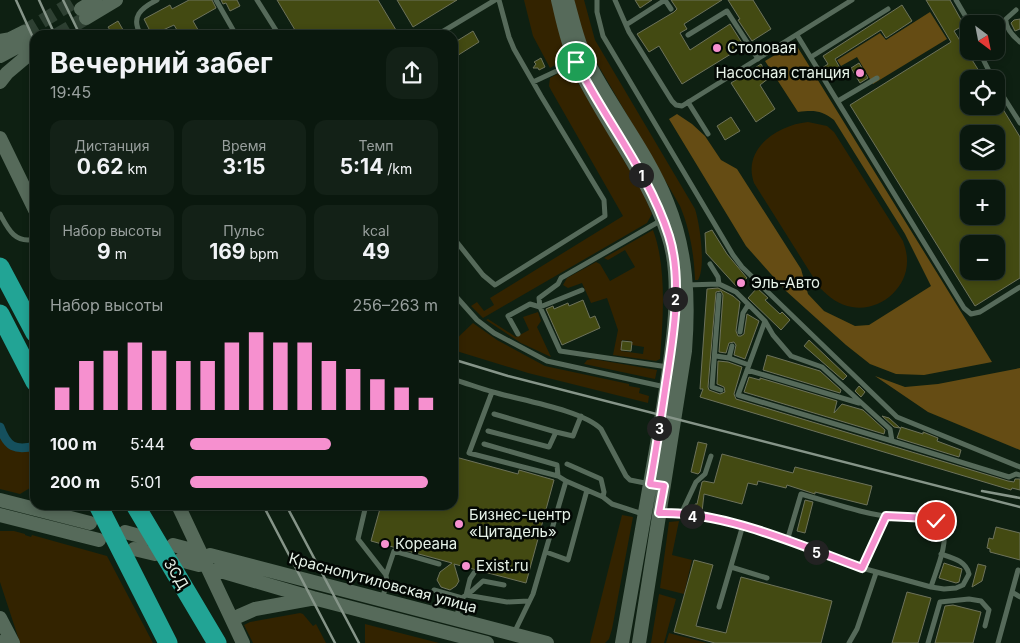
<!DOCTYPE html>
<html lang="ru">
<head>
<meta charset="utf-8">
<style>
	body { margin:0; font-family:Inter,sans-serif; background:#132117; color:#f1f3f6; height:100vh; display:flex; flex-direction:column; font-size:19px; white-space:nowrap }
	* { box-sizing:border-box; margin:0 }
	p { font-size:16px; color:#99a09e }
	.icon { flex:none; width:28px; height:28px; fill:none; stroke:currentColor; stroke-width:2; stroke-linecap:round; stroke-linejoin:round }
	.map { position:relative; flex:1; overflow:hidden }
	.side { position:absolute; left:30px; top:30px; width:428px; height:480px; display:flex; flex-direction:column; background:#0a180e; border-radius:15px; box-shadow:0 2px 8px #0003,0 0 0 1px #2a372e }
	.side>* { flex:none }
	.needle { width:32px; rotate:148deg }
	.buttons { position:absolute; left:960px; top:15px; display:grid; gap:10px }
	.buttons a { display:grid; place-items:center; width:45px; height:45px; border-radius:10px; background:#0a180e; box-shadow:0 2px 8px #0003,0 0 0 1px #2a372e; font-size:25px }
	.pin { position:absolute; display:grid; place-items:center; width:42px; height:42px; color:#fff; margin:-21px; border:2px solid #fff; border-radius:50%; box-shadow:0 1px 5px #0007 }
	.km { position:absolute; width:25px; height:25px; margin:-12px; border-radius:50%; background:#222; color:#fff; font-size:14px; line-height:25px; text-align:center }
	.round { display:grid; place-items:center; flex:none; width:52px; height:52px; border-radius:15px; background:#132117 }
	.summary { display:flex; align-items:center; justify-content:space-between; height:85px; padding:0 20px }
	h1 { font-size:28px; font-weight:700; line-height:38px }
	.metrics { display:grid; grid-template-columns:repeat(3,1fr); gap:8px; height:85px; padding:5px 20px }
	.metrics div { display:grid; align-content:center; border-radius:12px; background:#132117; text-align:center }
	.metrics b { font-size:21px; font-weight:700 }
	.metrics small { font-size:14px; font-weight:400 }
	.metrics p { font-size:14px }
	.chart { height:140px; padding:10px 20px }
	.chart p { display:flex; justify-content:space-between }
	.chart svg { width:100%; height:90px; margin-top:5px; stroke:#f690cf; stroke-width:6 }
	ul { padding:0 20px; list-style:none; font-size:16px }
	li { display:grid; grid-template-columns:80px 60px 1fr; align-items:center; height:38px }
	li i { height:12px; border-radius:6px; background:#f690cf }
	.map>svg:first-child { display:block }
	.green { fill:#332300; fill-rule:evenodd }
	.forest { fill:#654c14 }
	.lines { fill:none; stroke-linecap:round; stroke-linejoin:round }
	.canal { stroke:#15505d; stroke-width:9 }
	.building { fill:#434a12; stroke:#6d725b; fill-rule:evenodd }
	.secondary-tunnel { stroke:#2e4032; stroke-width:14; stroke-dasharray:14 7; stroke-linecap:butt }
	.lane { stroke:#566a5a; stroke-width:5 }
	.secondary { stroke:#566a5a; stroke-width:14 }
	.highway { stroke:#22a495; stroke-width:19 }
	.rail { stroke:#869589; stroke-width:2.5 }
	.route-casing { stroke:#fff; stroke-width:10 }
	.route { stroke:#f690cf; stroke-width:6 }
	.poi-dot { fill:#f690cf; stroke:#030804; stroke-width:2 }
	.labels { text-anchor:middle; stroke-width:5; stroke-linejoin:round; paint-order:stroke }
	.poi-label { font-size:15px; fill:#e6f2e8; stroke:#030804; text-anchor:start }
	.street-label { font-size:15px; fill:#e6f2e8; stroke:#030804 }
</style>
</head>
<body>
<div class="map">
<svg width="1020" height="643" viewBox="0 0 1020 643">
	<rect width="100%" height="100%" fill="#0e2012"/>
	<!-- green -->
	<path class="green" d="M524,0H552L565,52C564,60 557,64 550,68L533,36Z
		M573,0H584L595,40L695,209C700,224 706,268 698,280H695C694,254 690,230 680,206L584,41Z
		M563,71H569L574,76L643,193L652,214L647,223L483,318L471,306L477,302L484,311L494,305L490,298L623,216L551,90L549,86L550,78Z
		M808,122L827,126L834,132L903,241C905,247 907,253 907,260C908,288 880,312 852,307C839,305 829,297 820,288L754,183C742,149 777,125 808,122Z
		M653,230C667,267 663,319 660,359L656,361L613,355L618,330L607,298L591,303L582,283L568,288L563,285L567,278L596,262L600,264L610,281L635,267L625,250L608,260L604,258ZM622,340L632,341V345L644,347L643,354L621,351Z
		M538,312L541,321L537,327L551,357L521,343L486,320L488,319L516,337L529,330L523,317Z
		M473,323L497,340L545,366L629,384V386L640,388L639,393L649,396L648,403L528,373L453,350V342Z
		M593,359L657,370L655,379L584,364L587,360Z
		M0,433C7,451 18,454 35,448V485L20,494L0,489Z
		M622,515L633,517L612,629L609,639L605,643H590Z
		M679,521L672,555L692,560L684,594L660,588L669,522Z
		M0,531H14L25,534V535L31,537L32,535L107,556L153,643H20L0,582Z
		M659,594L676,599L664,643H651Z
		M300,613L303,614L313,626L316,624L326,643H253L244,625L250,622Z
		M365,624L439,643H365Z
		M669,633L707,643H666Z"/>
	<!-- forest -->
	<path class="forest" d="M930,12L947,39L873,84L857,57L841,66L837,60L880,33L886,40Z
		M795,43L992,362L924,375L896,374L870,364L846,345L786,291L746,246L669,119L677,114L692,124L705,136L721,160L737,169L801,269L808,294L824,311L855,326L869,325L931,286L905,234L834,120C822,110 813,110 798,112L765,61Z
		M1020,368V450L928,412L875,376L905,387L938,384Z"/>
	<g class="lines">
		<!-- canal -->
		<path class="canal" d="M0,427C7,447 15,451 35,446"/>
	</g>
	<!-- building -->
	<path class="building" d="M189,0H212L216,8L193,21L201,35H180L174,25L152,35L144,19L170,5L172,9Z
		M221,0H237L240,6L230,11L226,3L223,4Z
		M277,0H378L399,35H298Z
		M397,0H457L413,27Z
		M635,0H652L640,8Z
		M671,0H722L684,24L687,29L680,33L690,50L730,24L744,46L682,84L659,46L649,52L637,34L674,12L677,9Z
		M728,0H753L771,29L752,41L738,20L740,19Z
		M926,0H950L964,25L954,31L984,79H969V106H1001L1020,137V278L975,306L850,105L951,42ZM969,134H996V161H969ZM969,189H996V216H969ZM969,244H996V271H969Z
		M902,5L912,21L886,38L881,30L835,59L840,68L827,76L822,68L828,64L823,56Z
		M1020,19V29L1015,31L1011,23L1014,20Z
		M118,21L126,35H113L108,27Z
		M473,31L479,42L452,59V44Z
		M541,58L545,67L539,70L538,68H533L536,64L534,62Z
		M859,63L868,78L860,83L851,68Z
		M761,64L769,78L760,85L775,109L756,122L731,83Z
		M731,117L740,131L725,140L717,126Z
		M712,230L727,254L747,278L737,287L706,253L705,233Z
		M718,288L733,296L740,302L736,331L738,336H741L744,334L747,314L759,321L745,359L734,355L736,345L734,342L729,343L726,353L719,352L723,295L721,291L716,292L708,387L709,390L720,394L725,392L724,387L717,384L718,361L728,362L742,367L734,394L736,399L1008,481L1014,482L1015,479H1020V490L1012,488L1011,490L700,397L703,389H700L707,289Z
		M757,288L768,298L765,300L780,314L782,312L790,320L781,330L748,298Z
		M583,300L590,318L595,316L600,328L562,345L546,309L553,306L554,309L568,303L569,306Z
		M809,340L847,376L843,380L804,346Z
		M622,341L632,342L631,351L621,350Z
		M767,355L820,371L841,390L840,393L763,370Z
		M749,377L760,380V378L837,401L834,413L842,404L863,410L885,430L884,434L744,392Z
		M859,386L865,392L861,397L855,391Z
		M882,416L889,418L900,428L894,427Z
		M901,427L923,434V432L938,438L937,441L961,450L959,457L897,438Z
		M698,442L707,444L700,472L698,474L691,472Z
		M722,454L793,473L795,467L872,486L867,505L815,492V494L787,485L786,488L758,481L757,485L748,483L742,504L704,494L702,512H694L695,504H697L702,482L704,481L714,483Z
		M452,456L518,474L519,470L554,480L526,583L454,564L459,581L456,586L450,590L441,587L437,580L440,572L452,563L371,541L381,505H452Z
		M805,500L813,502L805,533L797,531Z
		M996,527L1020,533V560L990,552V549L987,548L989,538L993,539Z
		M694,560L713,565L696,626L726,633L741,577L832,601L821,643H715L674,632Z
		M944,563L962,569L959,582L956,583L939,578Z
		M978,564L986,566L982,581L972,587Z
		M907,592L931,598L918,643H892Z
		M953,605L981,612L973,643H935L945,606Z"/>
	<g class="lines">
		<!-- secondary-tunnel -->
		<path class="secondary-tunnel" d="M24,32L77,0
			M57,35L86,18"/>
		<!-- lane -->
		<path class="lane" d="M216,0L236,35
			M257,0L279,35
			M597,0V12L603,36L733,255L742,267L897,417L1020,467
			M615,0L629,32L672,101L676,105L682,106L852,0
			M665,0L671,9
			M956,0L970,24
			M1016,10L1006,19C1005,28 1013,36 1020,42
			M626,25L665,0
			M141,35C130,17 141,8 157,0
			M437,35L495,0
			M688,35L727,11L758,59
			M797,35L964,308L971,314L980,312L1020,287
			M979,51L993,79
			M811,57L888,9
			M533,82L576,62
			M996,85L1020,123
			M838,101L877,78
			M688,102L708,134
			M0,214C8,229 15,244 35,239
			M660,221L561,278L558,284L539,298L540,307L560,351L668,367
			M452,236L483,275L495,285L605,216L604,200L541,96L514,49L509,37L499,0
			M710,264L718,277L719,284
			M686,285L719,284L736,292L765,321L773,335L791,356L822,367L890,429L892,441L1009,477L1016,474L1020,475
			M452,292L477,320L494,333L547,361L665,387
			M719,295L712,387L721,390
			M765,321L738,395L892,441
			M740,332L743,313L748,305
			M518,334L508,316L530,304L540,307L582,290
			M716,356L729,358L749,365
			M729,358L732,346
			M747,370L859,403
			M452,379C466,383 479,388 493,392C520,400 583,410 601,429L626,476L630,480L650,484
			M492,392L469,453L558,476L566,481
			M494,414L556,432
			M488,431L549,447L556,432L573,436L581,416
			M452,438L454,439
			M484,444L557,465L558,476
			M567,464L601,479L604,492L603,497
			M366,505L358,539L386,575
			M662,513L681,514L743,525L719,607
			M681,514L696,482L705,474L711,456
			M743,525L862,568L931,587L944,589L956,588L963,585L969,574C966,561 953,558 941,554
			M787,541L801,494C830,502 865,515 895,517C909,519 934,513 942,527C950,541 935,573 931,587
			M546,552L568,560L587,490
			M731,567L767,578
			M862,568L886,517
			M434,590L462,598
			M1012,592L1020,597
			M466,595L507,602L529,601
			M466,595L472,591L483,581L504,585
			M382,599L387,583L386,575L394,551L439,564
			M456,618L462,598L466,595L470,579L474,573
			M514,633L533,594L566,481L603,497L612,504L643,514
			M849,643L857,629L876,573
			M928,643L940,602L969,599L981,601L989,610L985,626
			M998,643L1018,570"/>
		<!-- secondary -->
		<path class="secondary" d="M558,0C563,21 567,42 576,62C603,122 647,172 668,235C686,287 668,373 660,427C648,499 635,571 622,643
			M568,3C573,21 577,40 585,57C610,107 647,151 667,202C687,251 689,299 685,351L639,643
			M81,9L95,0
			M86,18L116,0
			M0,41L10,39L24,32
			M0,56L28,41
			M0,82L7,73L33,51
			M0,138L35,210
			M0,500L90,523
			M178,505L243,643
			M0,515L99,540
			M125,532L147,538
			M173,545L192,550
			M134,549L155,554
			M210,555L547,643
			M180,560L199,565
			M217,570L313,598L487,643
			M239,616L255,609L310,599
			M0,618L13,643
			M0,642L1,643"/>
		<!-- highway -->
		<path class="highway" d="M0,267L35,333
			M0,314L35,382
			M98,505L168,643
			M135,505L217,643"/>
		<!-- rail -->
		<path class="rail" d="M16,0L35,42
			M39,0L55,35
			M63,0L80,35
			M452,359L508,376L1020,507
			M982,491L1020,498
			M263,505L335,643
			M286,505L359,643"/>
	</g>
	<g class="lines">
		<!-- route casing -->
		<g class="route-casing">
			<path id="route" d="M576,62C606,121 649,173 669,236C683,281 673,338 666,383C661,417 656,451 650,484L664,486L659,513C725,511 801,546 862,568L886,516L929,518L936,521"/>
		</g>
		<!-- route -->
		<use href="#route" class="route"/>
	</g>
	<!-- markers -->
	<g class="poi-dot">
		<circle cx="717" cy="48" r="5"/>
		<circle cx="860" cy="73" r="5"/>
		<circle cx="741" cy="283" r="5"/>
		<circle cx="459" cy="524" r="5"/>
		<circle cx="385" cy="544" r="5"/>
		<circle cx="466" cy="566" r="5"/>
	</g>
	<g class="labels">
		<!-- poi labels -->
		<g class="poi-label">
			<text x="727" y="53">Столовая</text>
			<text x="850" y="78" text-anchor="end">Насосная станция</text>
			<text x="751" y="288">Эль-Авто</text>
			<text x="469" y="520">Бизнес-центр<tspan x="469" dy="17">«Цитадель»</tspan></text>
			<text x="395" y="549">Кореана</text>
			<text x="476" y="571">Exist.ru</text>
		</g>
		<!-- street labels -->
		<g class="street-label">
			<text transform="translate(176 574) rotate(59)" y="5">ЗСД</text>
			<text transform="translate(383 583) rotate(15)" y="5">Краснопутиловская улица</text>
		</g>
	</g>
</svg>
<div class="buttons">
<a><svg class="needle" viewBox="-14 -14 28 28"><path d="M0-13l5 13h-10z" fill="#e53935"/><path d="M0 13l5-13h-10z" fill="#99a09e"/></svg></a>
<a><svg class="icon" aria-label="locate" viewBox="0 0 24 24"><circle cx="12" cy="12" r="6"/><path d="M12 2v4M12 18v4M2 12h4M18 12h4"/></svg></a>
<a><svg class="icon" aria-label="layers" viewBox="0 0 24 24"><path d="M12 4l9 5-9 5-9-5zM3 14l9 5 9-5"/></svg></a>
<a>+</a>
<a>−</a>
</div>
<div class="pin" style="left:576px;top:62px;background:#1e9e55"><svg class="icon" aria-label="arrive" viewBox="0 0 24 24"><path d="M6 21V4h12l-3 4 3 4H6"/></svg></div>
<div class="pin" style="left:936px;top:521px;background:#d93025"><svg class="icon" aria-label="check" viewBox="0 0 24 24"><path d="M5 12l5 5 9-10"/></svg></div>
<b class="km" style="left:641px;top:175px">1</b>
<b class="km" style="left:675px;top:299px">2</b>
<b class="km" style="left:659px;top:428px">3</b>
<b class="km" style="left:692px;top:516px">4</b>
<b class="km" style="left:816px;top:552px">5</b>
<section class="side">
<div class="summary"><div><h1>Вечерний забег</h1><p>19:45</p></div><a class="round"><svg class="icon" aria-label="share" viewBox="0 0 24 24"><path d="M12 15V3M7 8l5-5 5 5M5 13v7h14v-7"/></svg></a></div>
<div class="metrics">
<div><p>Дистанция</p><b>0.62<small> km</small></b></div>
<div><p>Время</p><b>3:15</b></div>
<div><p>Темп</p><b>5:14<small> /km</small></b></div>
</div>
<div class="metrics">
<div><p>Набор высоты</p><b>9<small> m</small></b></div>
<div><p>Пульс</p><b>169<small> bpm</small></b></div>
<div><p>kcal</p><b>49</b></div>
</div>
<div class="chart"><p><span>Набор высоты</span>256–263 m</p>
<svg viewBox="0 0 160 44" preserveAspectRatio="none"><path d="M5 44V33M15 44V20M25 44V15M35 44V11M45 44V15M55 44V20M65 44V20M75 44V11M85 44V6M95 44V11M105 44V11M115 44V20M125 44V24M135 44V29M145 44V33M155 44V38"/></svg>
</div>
<ul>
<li><b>100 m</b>5:44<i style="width:57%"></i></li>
<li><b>200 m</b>5:01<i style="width:96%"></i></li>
</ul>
</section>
</div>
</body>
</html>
